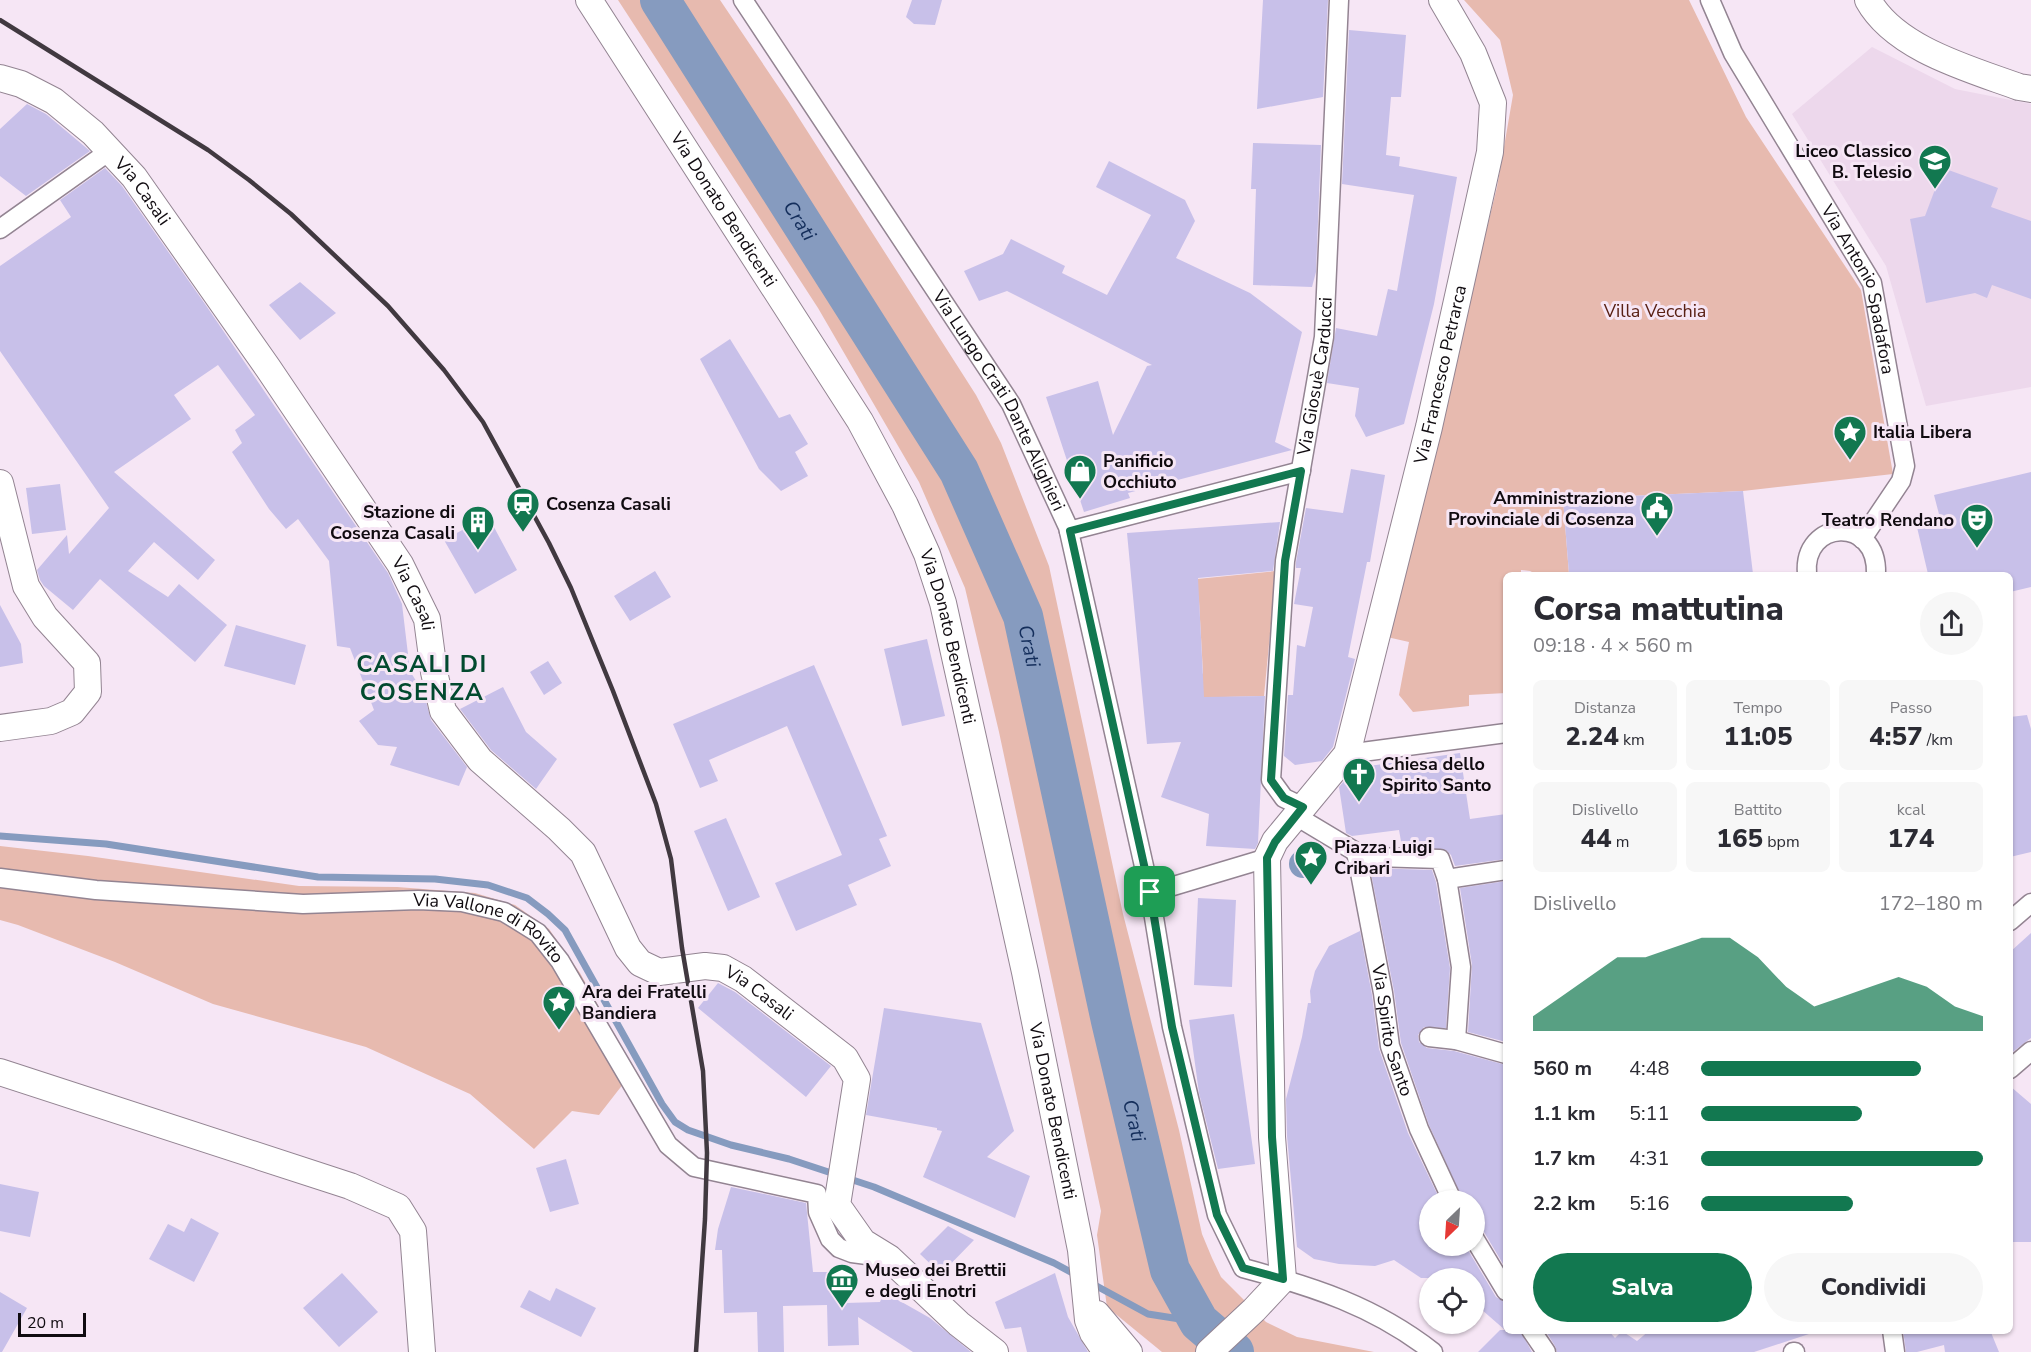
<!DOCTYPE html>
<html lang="it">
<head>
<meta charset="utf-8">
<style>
	body { margin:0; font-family:"Nunito Sans",sans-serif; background:#f7f7f7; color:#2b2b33; height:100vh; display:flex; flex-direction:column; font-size:22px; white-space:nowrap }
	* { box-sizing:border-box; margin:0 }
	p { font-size:20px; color:#7c7c81 }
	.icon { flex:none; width:33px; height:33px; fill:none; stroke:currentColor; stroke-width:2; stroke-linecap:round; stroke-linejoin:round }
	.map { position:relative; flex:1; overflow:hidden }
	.side { position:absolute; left:1503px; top:572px; width:510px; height:762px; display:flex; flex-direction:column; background:#fff; border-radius:9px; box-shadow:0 2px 4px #0004 }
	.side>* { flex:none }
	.needle { width:39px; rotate:205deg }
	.tools { position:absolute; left:1419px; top:1190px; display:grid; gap:12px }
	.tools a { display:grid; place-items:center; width:66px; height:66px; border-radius:50%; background:#fff; box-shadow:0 2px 4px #0004; font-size:30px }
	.scale { position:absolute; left:18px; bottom:15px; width:68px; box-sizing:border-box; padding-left:6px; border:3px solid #100b10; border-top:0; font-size:16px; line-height:21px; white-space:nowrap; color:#100b10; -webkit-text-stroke:4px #f6e6f5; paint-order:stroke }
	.pin { position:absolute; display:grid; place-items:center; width:51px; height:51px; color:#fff; margin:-26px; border-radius:12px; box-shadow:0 3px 9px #0006 }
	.round { display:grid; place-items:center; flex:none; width:63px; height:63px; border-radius:32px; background:#f7f7f7 }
	.headline { display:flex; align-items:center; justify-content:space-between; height:102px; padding:0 30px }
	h1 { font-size:33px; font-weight:800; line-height:45px }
	.figures { display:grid; grid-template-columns:repeat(3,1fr); gap:9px; height:102px; padding:6px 30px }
	.figures div { display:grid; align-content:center; border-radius:9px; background:#f7f7f7; text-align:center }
	.figures b { font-size:26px; font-weight:800 }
	.figures small { font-size:16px; font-weight:400 }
	.figures p { font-size:16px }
	.chart { height:168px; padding:12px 30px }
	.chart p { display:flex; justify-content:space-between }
	.chart svg { width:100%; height:108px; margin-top:6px; fill:#127850; opacity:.7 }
	.action { display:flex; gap:12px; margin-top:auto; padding:12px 30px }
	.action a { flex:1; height:69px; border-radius:36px; background:#127850; color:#fff; font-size:24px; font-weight:800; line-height:69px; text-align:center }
	.action a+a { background:#f7f7f7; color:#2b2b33 }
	ul { padding:0 30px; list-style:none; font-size:20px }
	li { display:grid; grid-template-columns:96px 72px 1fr; align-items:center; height:45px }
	li i { height:15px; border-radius:8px; background:#127850 }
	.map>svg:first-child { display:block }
	.built { fill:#edd8ec }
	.green { fill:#e7baaf }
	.water { fill:#869bbf }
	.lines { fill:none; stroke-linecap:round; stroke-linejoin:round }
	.stream { stroke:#869bbf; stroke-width:7 }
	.river { stroke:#869bbf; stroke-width:40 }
	.building { fill:#c8c0e9 }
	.street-casing { stroke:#938492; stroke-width:21 }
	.secondary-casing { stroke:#938492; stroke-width:28 }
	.street { stroke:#fff; stroke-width:18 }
	.secondary { stroke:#fff; stroke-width:26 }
	.rail { stroke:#413940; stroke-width:4.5 }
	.route-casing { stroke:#fff; stroke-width:12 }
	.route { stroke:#127850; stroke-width:8 }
	.labels { text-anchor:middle; stroke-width:6; stroke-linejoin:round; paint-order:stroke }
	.poi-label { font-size:18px; font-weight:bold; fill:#100b10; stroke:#f6e6f5; text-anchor:start }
	.street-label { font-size:18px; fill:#100b10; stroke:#f6e6f5 }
	.park-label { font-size:18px; fill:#592014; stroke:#f6e6f5 }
	.water-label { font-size:20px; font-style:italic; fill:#142e5b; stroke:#f6e6f5 }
	.district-label { font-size:24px; font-weight:bold; letter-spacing:1.5px; fill:#024a2f; stroke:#f6e6f5 }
</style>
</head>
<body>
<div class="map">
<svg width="2031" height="1352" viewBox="0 0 2031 1352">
	<rect width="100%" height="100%" fill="#f6e6f5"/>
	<!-- built -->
	<path class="built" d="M1872,47L1955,89L2031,104V387L1926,406L1886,266L1792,114Z"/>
	<!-- green -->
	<path class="green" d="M618,0H720L788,101L976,395L1001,443L1049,566L1123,914L1179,1130L1202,1234L1212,1258L1221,1277L1266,1322L1297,1337L1374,1352H1162L1107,1307L1097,1235L1101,1211L999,732L965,588L919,482L818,308Z
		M1464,0H1689L1746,117L1861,290L1893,474L1743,491L1563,499L1569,574H1536L1530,571L1521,570V574H1506V693L1469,695V706L1413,712L1399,695L1409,642L1387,637L1497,187L1513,95L1500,40Z
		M1276,571L1264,696L1185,698L1203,673L1199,601L1177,581Z
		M0,846L88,856L299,886L397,887L475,893L515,905L549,929L580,973L634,1070L599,1115L572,1111L534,1149L470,1094L366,1047L213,1004L115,962L18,925L0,920Z"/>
	<!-- water -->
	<path class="water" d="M1289 864a14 14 0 1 1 28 0a14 14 0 1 1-28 0Z"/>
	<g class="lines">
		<!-- stream -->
		<path class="stream" d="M0,836L106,844L318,877L435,879L488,885L527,898L548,914L565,930L662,1104L675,1122L688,1130L731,1145L789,1159L874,1187L1054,1263L1078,1276
			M1091,1283L1148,1314L1199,1322"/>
		<!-- river -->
		<path class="river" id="s1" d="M660,0L959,471L1023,616L1111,1021L1170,1270L1199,1322L1234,1352"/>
	</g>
	<!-- building -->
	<path class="building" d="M912,0H942L935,25L914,24L906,17Z
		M1263,0H1328L1323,97L1257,109Z
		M1349,30L1406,35L1401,97H1391L1386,155L1400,157L1399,166L1457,177L1434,304L1404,424L1366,437L1355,416L1359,388L1327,383L1336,328L1377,336L1388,289L1397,291L1414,195L1342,184Z
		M27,104L46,114L90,151L26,196L0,176V129Z
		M1253,143L1321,145L1316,272L1312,287L1253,285L1256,189H1251Z
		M1109,161L1185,200L1195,221L1176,258L1250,293L1302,332L1275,442L1292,450L1128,493L1130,498L1084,512L1046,397L1098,381L1113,435L1147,366L1152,365L1007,291L979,301L964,271L1003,254L1011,239L1065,266L1062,273L1107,295L1151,215L1096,187Z
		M105,168L122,186L205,304L388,573L402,604L410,671L424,694L431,720L467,767L459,786L390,765L397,747L378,745L359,721L374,710L350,648L337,646L329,561L298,519L286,529L269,509L232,452L242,443L235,430L255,415L218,365L174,395L191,419L114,472L215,560L198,580L154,542L128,571L168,597L179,584L227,625L195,662L100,579L73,610L44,586L40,580L37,570L67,535L69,554L109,508L0,351V266L71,217L60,200Z
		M1943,168L1998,188L1991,207L2031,221V299L1992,285L1987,298L1975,293L1926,303L1910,219L1925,216Z
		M300,282L336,313L300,340L269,305Z
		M730,339L779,418L790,414L808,444L795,452L808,476L781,491L759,469L700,359Z
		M1351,469L1385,475L1370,562H1367L1348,657L1355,659L1333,747L1322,761L1295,765L1284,756L1288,695H1293L1297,645L1305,647L1313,607L1294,604L1301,568H1296V562L1306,508L1343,513Z
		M2031,472V587L2010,592V574H1928L1916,523L1940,518L1934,495Z
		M60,484L66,530L32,534L26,488Z
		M1743,491L1753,574H1569L1563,499Z
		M488,516L517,570L475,594L444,540Z
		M1280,522L1273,571L1198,578L1204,697L1265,696L1258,843L1255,849L1206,846L1209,814L1161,797L1181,742L1147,744L1127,533Z
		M655,571L671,597L630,621L614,596Z
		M0,605L21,644L23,663L0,667Z
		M236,625L306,645L295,685L224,666Z
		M927,639L945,716L902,726L884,649Z
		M548,661L562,683L544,695L530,672Z
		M814,665L887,836L879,839L891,866L848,885L857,905L796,931L775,883L842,855L787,726L709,760L718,781L700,788L673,724Z
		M503,687L526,732L557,759L536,789L491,750L460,709Z
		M2027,715L2031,729V852L2010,857V717Z
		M1460,753L1470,819L1506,814V859L1455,866L1451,855L1446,850L1402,847L1399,830L1352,836L1346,833L1339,787L1355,768Z
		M726,818L760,897L728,911L694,831Z
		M1370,868L1432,870L1436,882L1450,968L1446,1028L1424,1027L1418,1035L1419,1042L1427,1048L1454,1051L1506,1065V1269L1484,1232L1474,1227V1200H1463L1429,1125L1401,1043L1394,991Z
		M1506,881V1042L1468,1032L1472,965L1460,888Z
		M1198,898L1236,900L1232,987L1194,985Z
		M1360,931L1372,995L1379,1049L1408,1133L1440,1200H1430V1245H1465L1496,1297L1506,1302V1330H1520L1532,1352H1478L1500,1330H1505L1474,1303V1278H1421L1394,1260L1375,1266L1339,1264L1314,1259L1297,1247L1287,1136L1286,1099L1302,1037L1308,1003H1311L1310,991L1315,971L1329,946Z
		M2031,933V1038L2010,1054V952Z
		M718,983L735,992L831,1066L806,1097L698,1008Z
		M884,1008L981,1023L1014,1131L987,1157L1030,1176L1015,1218L923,1177L942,1131L937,1130V1128L866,1115Z
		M1234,1014L1255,1164L1218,1169L1199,1093L1189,1020Z
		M2010,1086L2031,1104V1242H2012Z
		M566,1159L579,1204L550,1212L536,1168Z
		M0,1184L39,1192L30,1237L0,1231Z
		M731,1187L806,1203L813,1272H844L845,1303L880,1302L884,1292L930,1318L971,1352H913L858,1317L859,1345L828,1346L827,1305L783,1306L784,1352H758L757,1312L724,1313L722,1250H715L718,1229Z
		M191,1218L219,1233L194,1282L149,1259L168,1224L184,1232Z
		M948,1226L974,1240L941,1274L920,1254Z
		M342,1273L378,1312L339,1347L303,1308Z
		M1055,1273L1068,1317L1088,1352H1027L1021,1327L1005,1329L995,1302Z
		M556,1288L596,1308L581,1337L520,1307L529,1290L550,1301Z
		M0,1292L27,1308L2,1352H0Z
		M1545,1330H1608L1615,1338L1622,1331L1637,1341L1650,1330H1808L1809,1334L1754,1352H1557L1555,1346Z
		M1903,1330H1990L1999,1352H1945L1944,1345L1917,1352H1906Z"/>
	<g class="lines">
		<!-- street casing -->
		<g class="street-casing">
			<g id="street">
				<path id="s2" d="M743,0L1011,404L1068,527L1150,893L1172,1027L1217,1215L1243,1268C1314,1287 1374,1306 1433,1352"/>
				<path id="s3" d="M1710,0L1733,53L1872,283L1905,466L1901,481L1862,539"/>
				<path d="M0,229L111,150"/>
				<path d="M1069,531L1301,471"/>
				<path d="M1807,574C1802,519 1878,515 1876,574"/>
				<path d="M1347,754L1506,733"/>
				<path id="s4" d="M1303,807L1284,798L1271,780L1285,561L1324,337L1339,0"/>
				<path d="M1296,816L1356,852L1375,857L1440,859L1447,879L1506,870"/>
				<path id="s5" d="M1356,852L1383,993L1390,1046L1419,1129L1452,1200"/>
				<path id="s6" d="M0,878L96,890L303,904L418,900L462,902L504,912L538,933L560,961L668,1145L694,1167L817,1194L818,1212L830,1239L839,1248L852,1253L882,1257"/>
				<path d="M1447,879L1461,967L1456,1040"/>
				<path d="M1150,893L1267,858"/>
				<path d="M2010,921L2031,903"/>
				<path d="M1429,1037L1456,1040L1506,1054"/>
				<path d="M2010,1069L2031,1051"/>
				<path d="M1474,1238L1506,1291"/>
				<path d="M1531,1330L1546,1352"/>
				<path d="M1892,1330L1895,1352"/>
				<path d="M1793,1352H1795"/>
			</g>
		</g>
		<!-- secondary casing -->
		<g class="secondary-casing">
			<g id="secondary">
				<path id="s7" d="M589,0L860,421L905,505L927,554L943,603L1025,972L1081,1250L1088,1320L1093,1333L1106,1352"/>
				<path d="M1868,0C1895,49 1970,69 2019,87L2031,89"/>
				<path id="s8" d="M0,78L21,84L54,101L93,133L134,177L268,368L400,564L427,619L434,672L443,711L480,760L559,829L583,853L628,948L640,963L659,972L705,966L723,968L743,979L845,1058L857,1079L837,1205L863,1242L889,1258L959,1324L995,1352"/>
				<path d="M0,483L26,586L45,617L87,663L88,692L72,712L51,721L0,728"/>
				<path d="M0,1072L350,1186L398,1207L413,1231L422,1352"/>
				<path d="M1097,1314L1129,1352"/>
				<path id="s9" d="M1209,1352L1254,1310L1283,1279L1272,1137L1267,858L1275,841L1347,754L1429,427L1490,152L1493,103L1473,53L1442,0"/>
			</g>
		</g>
		<!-- street -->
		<use href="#street" class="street"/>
		<!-- secondary -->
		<use href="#secondary" class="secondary"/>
		<!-- rail -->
		<path class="rail" d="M0,20L208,150L249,180L291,214L388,306L444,370L483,422L549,543L571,588L613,691L656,804L671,859L682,948L703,1071L707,1153L705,1219L696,1352"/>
	</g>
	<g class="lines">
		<!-- route casing -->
		<g class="route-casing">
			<path id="route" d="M1301,471L1285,561L1271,780L1284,798L1303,807L1275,842L1267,858L1272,1137L1283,1279L1243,1268L1217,1215L1172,1027L1150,892L1070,531Z"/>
		</g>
		<!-- route -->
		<use href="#route" class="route"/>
	</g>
	<!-- icons -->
	<defs>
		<g id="school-pin" transform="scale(1.725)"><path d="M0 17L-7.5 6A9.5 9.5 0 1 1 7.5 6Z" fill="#127850" stroke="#f6e6f5"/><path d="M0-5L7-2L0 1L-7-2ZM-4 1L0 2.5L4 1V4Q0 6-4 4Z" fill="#fff"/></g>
		<g id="sight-pin" transform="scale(1.725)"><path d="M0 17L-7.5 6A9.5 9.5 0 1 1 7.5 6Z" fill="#127850" stroke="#f6e6f5"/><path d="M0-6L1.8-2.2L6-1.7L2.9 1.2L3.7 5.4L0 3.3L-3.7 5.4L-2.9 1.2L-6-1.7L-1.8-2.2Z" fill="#fff"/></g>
		<g id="shop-pin" transform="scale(1.725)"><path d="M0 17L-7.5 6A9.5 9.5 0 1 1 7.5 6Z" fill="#127850" stroke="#f6e6f5"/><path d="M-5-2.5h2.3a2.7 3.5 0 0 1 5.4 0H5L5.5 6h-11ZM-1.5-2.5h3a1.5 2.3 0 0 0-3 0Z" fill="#fff"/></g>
		<g id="station-pin" transform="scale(1.725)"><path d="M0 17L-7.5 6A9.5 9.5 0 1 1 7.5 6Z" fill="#127850" stroke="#f6e6f5"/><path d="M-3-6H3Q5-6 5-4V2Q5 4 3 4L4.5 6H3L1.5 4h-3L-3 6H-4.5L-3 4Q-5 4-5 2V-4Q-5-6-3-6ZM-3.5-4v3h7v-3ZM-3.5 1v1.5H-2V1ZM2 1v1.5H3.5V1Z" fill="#fff"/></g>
		<g id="civic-pin" transform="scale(1.725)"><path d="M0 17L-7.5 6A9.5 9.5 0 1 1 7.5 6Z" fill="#127850" stroke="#f6e6f5"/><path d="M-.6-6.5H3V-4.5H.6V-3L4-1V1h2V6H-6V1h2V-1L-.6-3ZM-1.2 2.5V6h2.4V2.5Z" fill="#fff"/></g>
		<g id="theatre-pin" transform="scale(1.725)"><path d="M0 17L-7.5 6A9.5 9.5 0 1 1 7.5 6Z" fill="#127850" stroke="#f6e6f5"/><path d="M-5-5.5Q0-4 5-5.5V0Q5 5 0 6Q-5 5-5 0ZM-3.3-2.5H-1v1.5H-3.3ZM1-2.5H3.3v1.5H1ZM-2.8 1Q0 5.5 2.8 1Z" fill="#fff"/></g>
		<g id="building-pin" transform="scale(1.725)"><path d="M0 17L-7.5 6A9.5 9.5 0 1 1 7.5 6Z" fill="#127850" stroke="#f6e6f5"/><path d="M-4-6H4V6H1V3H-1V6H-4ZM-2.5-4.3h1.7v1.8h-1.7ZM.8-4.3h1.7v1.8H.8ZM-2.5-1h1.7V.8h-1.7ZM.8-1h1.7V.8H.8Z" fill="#fff"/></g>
		<g id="church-pin" transform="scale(1.725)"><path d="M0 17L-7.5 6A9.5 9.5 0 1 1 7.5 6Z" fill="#127850" stroke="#f6e6f5"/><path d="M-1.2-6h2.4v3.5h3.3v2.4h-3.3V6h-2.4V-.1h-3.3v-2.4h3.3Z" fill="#fff"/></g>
		<g id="museum-pin" transform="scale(1.725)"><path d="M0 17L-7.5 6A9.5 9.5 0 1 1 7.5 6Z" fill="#127850" stroke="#f6e6f5"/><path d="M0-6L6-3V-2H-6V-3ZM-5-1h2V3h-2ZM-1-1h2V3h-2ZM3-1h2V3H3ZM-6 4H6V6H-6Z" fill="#fff"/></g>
	</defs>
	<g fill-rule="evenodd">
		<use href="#school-pin" x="1935" y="161"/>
		<use href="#sight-pin" x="1850" y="432"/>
		<use href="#shop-pin" x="1080" y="471"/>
		<use href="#station-pin" x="523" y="504"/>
		<use href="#civic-pin" x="1657" y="508"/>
		<use href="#theatre-pin" x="1977" y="520"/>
		<use href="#building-pin" x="478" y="522"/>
		<use href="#church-pin" x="1359" y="774"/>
		<use href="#sight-pin" x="1311" y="857"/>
		<use href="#sight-pin" x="559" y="1002"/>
		<use href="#museum-pin" x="842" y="1280"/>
	</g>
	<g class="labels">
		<!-- poi labels -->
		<g class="poi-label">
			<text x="1912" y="157" text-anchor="end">Liceo Classico<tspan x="1912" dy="21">B. Telesio</tspan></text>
			<text x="1873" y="438">Italia Libera</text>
			<text x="1103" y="467">Panificio<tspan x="1103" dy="21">Occhiuto</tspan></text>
			<text x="1634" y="504" text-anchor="end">Amministrazione<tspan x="1634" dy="21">Provinciale di Cosenza</tspan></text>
			<text x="546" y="510">Cosenza Casali</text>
			<text x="455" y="518" text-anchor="end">Stazione di<tspan x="455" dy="21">Cosenza Casali</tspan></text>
			<text x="1954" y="526" text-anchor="end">Teatro Rendano</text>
			<text x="1382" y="770">Chiesa dello<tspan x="1382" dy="21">Spirito Santo</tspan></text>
			<text x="1334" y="853">Piazza Luigi<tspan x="1334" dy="21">Cribari</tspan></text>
			<text x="582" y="998">Ara dei Fratelli<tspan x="582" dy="21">Bandiera</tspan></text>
			<text x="865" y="1276">Museo dei Brettii<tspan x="865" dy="21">e degli Enotri</tspan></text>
		</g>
		<!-- street labels -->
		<g class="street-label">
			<text dy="6" stroke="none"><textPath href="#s8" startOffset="186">Via Casali</textPath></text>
			<text dy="6" stroke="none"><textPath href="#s7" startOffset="249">Via Donato Bendicenti</textPath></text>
			<text dy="6" stroke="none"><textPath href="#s3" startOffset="328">Via Antonio Spadafora</textPath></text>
			<text dy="6" stroke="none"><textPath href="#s9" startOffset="1048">Via Francesco Petrarca</textPath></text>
			<text dy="6" stroke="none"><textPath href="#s4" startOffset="450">Via Giosuè Carducci</textPath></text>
			<text dy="6" stroke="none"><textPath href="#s2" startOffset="476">Via Lungo Crati Dante Alighieri</textPath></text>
			<text dy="6" stroke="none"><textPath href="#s8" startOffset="672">Via Casali</textPath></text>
			<text dy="6" stroke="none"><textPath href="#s7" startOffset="735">Via Donato Bendicenti</textPath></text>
			<text dy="6" stroke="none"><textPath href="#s6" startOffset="498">Via Vallone di Rovito</textPath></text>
			<text dy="6" stroke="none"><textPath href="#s8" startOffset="1248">Via Casali</textPath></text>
			<text dy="6" stroke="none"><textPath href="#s5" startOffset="182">Via Spirito Santo</textPath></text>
			<text dy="6" stroke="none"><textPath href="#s7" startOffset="1221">Via Donato Bendicenti</textPath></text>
		</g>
		<!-- park labels -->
		<g class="park-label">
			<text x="1655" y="317">Villa Vecchia</text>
		</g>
		<!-- water labels -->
		<g class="water-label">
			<text dy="7" stroke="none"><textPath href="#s1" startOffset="261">Crati</textPath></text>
			<text dy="7" stroke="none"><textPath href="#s1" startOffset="747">Crati</textPath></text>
			<text dy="7" stroke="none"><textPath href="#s1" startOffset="1233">Crati</textPath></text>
		</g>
		<!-- district labels -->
		<g class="district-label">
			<text x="422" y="672">CASALI DI<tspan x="422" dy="28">COSENZA</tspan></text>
		</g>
	</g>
</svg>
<div class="tools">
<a><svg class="needle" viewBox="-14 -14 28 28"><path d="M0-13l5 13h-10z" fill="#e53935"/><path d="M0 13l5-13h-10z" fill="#7c7c81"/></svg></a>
<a><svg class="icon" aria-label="locate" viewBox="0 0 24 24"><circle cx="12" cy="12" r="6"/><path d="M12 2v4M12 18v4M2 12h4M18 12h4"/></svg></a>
</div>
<div class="scale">20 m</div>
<div class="pin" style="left:1150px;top:892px;background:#1e9e55"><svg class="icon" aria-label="arrive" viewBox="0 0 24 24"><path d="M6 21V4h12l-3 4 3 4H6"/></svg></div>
<section class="side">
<div class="headline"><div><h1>Corsa mattutina</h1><p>09:18 · 4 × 560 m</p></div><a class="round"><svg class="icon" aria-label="share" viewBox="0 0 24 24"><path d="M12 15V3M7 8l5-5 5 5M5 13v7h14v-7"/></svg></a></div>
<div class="figures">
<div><p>Distanza</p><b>2.24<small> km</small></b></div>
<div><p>Tempo</p><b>11:05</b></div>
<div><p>Passo</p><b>4:57<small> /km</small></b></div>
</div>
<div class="figures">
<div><p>Dislivello</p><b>44<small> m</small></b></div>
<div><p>Battito</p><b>165<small> bpm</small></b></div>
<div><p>kcal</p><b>174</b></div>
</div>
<div class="chart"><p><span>Dislivello</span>172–180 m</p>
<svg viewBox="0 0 160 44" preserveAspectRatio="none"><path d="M0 44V38L10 30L20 22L30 14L40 14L50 10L60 6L70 6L80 14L90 26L100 34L110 30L120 26L130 22L140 26L150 34L160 38V44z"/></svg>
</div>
<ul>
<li><b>560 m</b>4:48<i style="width:78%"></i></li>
<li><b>1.1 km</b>5:11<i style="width:57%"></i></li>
<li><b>1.7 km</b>4:31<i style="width:100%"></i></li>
<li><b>2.2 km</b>5:16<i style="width:54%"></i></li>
</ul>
<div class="action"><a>Salva</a><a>Condividi</a></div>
</section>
</div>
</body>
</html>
